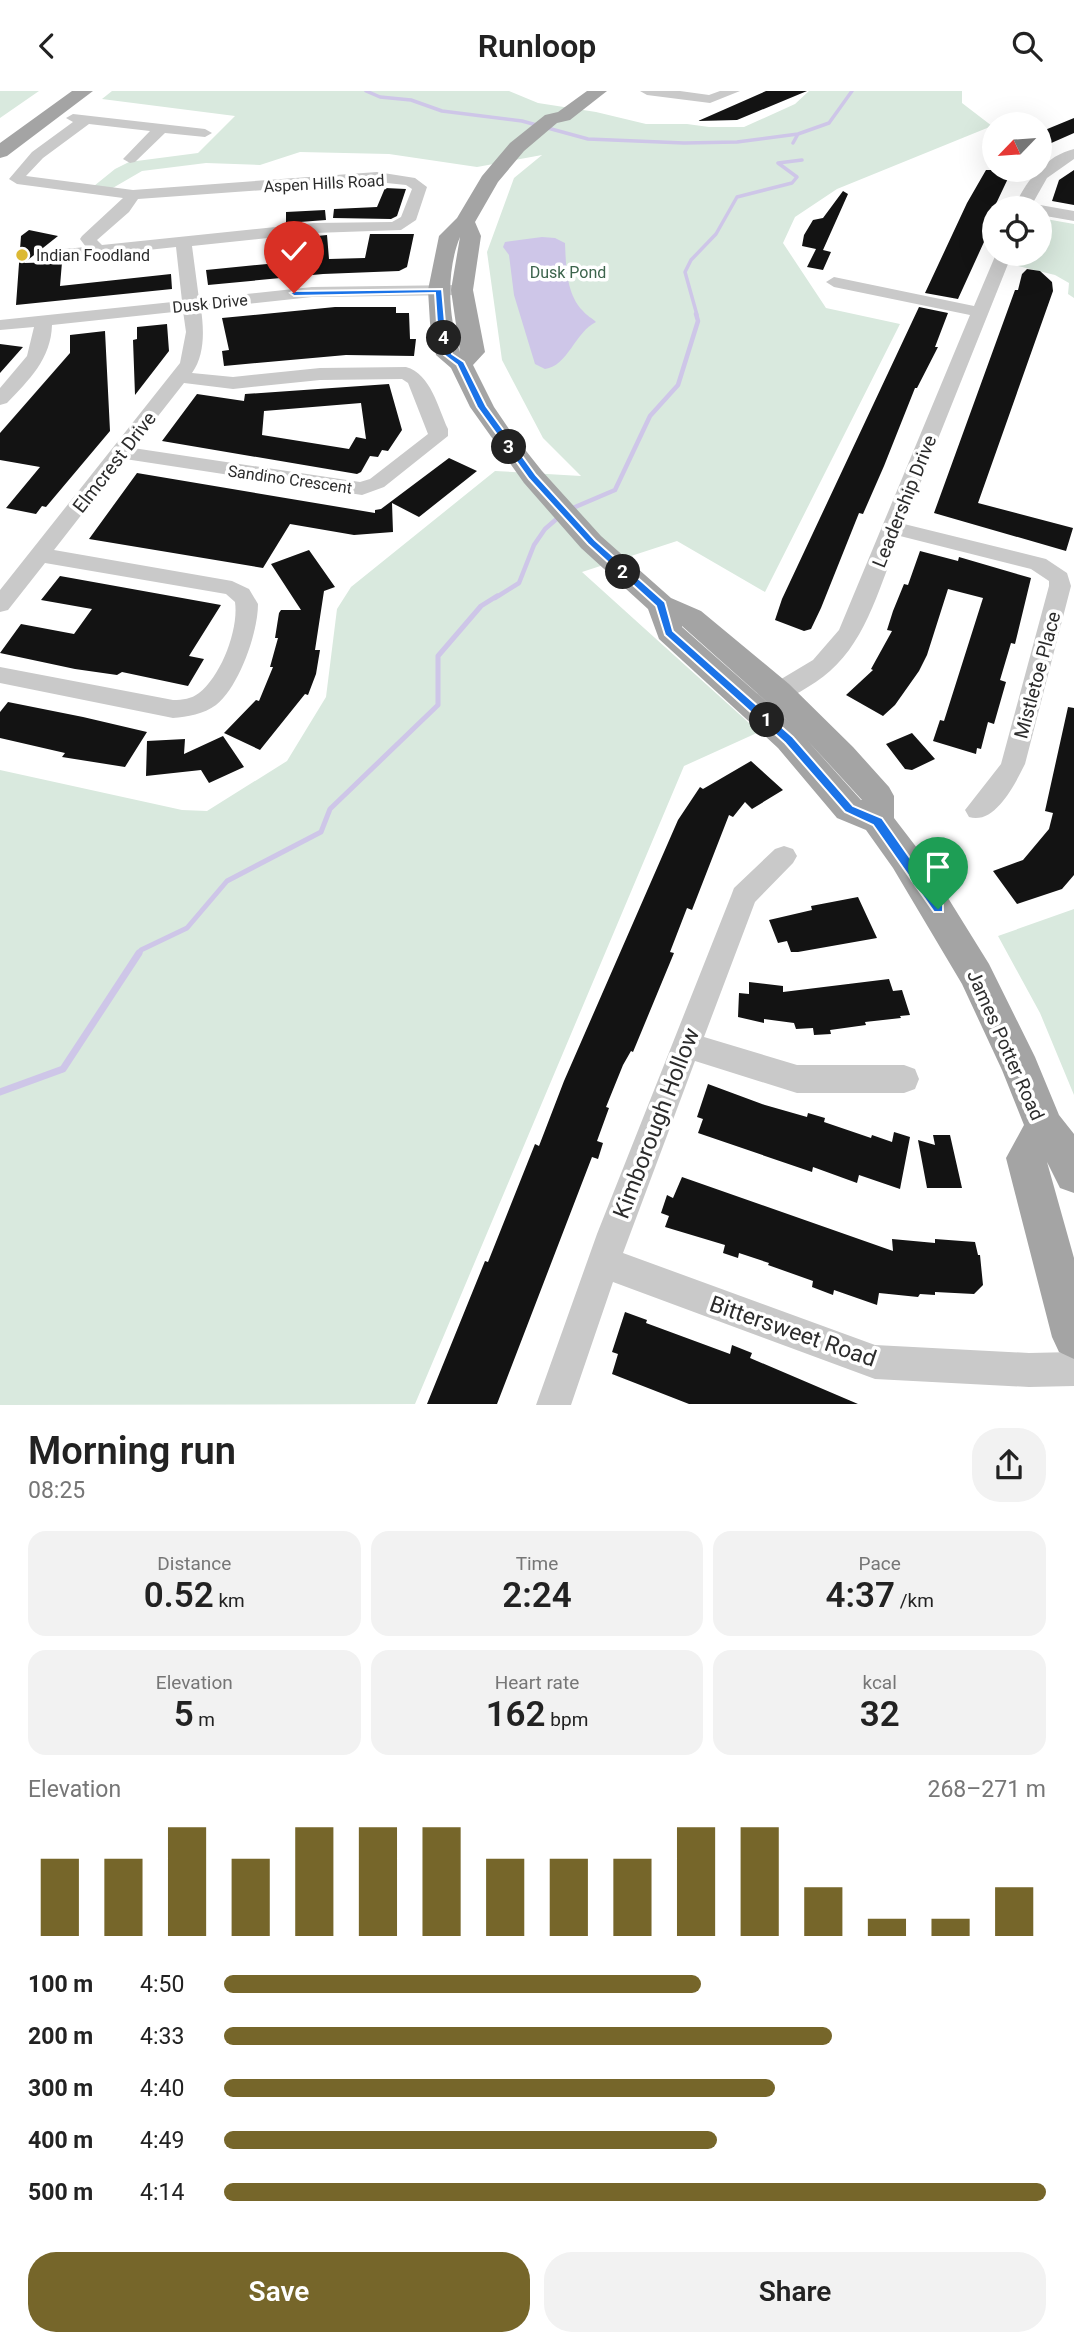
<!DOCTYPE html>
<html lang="en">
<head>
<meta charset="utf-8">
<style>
	body { margin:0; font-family:Roboto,sans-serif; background:#f2f2f2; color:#222; height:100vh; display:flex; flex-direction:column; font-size:26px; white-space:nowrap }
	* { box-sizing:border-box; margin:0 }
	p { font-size:23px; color:#767676 }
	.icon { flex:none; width:38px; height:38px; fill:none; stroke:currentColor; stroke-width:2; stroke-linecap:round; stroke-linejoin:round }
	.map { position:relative; height:1314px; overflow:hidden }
	.drawer { display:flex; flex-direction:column; background:#fff; flex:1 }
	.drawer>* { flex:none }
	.needle { width:46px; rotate:245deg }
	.buttons { position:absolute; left:982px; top:21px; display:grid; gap:14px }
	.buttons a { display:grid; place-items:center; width:70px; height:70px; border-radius:50%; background:#fff; box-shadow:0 7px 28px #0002; font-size:35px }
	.pin { position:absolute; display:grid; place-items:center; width:60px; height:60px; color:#fff; margin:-72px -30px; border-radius:50% 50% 50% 0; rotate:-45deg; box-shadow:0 0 7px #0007 }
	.pin .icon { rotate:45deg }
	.km { position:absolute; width:35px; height:35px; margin:-18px; border-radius:50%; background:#222; color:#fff; font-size:19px; line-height:35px; text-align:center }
	.round { display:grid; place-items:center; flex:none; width:74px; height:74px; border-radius:28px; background:#f2f2f2 }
	.head { display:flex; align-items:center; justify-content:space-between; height:119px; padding:0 28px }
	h1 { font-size:38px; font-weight:600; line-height:52px }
	.figures { display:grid; grid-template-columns:repeat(3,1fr); gap:10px; height:119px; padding:7px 28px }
	.figures div { display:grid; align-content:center; border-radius:18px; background:#f2f2f2; text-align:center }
	.figures b { font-size:35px; font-weight:600 }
	.figures small { font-size:19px; font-weight:400 }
	.figures p { font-size:19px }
	.chart { height:196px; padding:14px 28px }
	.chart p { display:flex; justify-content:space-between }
	.chart svg { width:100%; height:126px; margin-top:7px; stroke:#76662a; stroke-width:6 }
	.primary-button { display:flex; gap:14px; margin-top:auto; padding:14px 28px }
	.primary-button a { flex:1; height:80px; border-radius:28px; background:#76662a; color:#fff; font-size:28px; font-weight:600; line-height:80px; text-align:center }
	.primary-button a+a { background:#f2f2f2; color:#222 }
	ul { padding:0 28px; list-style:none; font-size:23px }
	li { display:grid; grid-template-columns:112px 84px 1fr; align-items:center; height:52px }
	li i { height:18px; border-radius:9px; background:#76662a }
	header { display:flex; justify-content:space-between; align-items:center; height:91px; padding:0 28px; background:#fff; font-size:32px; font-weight:600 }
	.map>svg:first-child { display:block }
	.green { fill:#d9e9de }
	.water { fill:#cec6e8 }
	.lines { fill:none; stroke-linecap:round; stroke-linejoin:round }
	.stream-far3 { stroke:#cec6e8; stroke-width:3.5 }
	.stream-far2 { stroke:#cec6e8; stroke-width:4.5 }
	.stream-far1 { stroke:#cec6e8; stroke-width:5 }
	.stream { stroke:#cec6e8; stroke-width:7 }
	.building { fill:#131313; fill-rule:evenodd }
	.minor { fill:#c9c9c9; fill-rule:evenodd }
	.major { fill:#a4a4a4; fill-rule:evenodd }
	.route { fill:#1a73e8; stroke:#fff; stroke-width:2 }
	.poi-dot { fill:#dcb934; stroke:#fff; stroke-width:2.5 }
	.labels { text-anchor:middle; stroke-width:7; stroke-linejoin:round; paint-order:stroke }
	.far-street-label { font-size:16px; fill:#2c2c2c; stroke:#fff }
	.far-poi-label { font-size:16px; fill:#2c2c2c; stroke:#fff; text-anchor:start }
	.far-park-label { font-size:16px; fill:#3c644c; stroke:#fff }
	.street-label { font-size:19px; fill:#2c2c2c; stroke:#fff }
	.near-street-label { font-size:23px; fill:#2c2c2c; stroke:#fff }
</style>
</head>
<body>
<header><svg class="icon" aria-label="back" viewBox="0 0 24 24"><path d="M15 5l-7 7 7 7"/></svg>Runloop<svg class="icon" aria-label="search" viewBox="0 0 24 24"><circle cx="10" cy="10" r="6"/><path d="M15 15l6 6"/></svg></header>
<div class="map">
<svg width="1074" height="1314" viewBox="0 0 1074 1314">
	<rect width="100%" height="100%" fill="#fff"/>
	<!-- green -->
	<path class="green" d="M0,0H39L0,27Z
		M112,0H509L538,12L596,21L646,33H687L709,36H744L795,13L809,0H962V12L992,35L837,98L795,126L783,152L826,217L900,233L765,501L677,450L582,481L759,641L684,675L415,1313L0,1314V679L182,719L207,720L287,670L326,606L337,518L351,496L495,380L581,385L543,347L502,269L487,161L514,87L542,64L477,76L389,63L300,61L260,74L206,72L142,80L111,98L94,95L115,78L129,71L198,62L235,25L102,8Z
		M1040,127L1074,133V207L1068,203L1069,192L1055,184L1018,175L1023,163H1040Z
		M1074,818V1004L1040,922L998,845Z"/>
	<!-- water -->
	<path class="water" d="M542,146L555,147L565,152C566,174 566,203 583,220C587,225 592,227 596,231C575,241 568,275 545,278L535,273L514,204L509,164L503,156L505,151Z"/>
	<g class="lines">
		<!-- stream-far3 -->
		<path class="stream-far3" d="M366,0L380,6L411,9L442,20L522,30L588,48L684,52L737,51L798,43L829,32L852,0
			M793,52L798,43
			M697,224L685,181L691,169L716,143L737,106L792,92L797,86L778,72L802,69"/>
		<!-- stream-far2 -->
		<path class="stream-far2" d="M568,419L615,399L650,325L678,294L698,230L696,223
			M495,507L519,492L534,454L545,438L560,425"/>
		<!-- stream-far1 -->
		<path class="stream-far1" d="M138,864L141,859L187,837L227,790L321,741L330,718L438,614V565L481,515L497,505"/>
		<!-- stream -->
		<path class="stream" d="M0,1001L63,978L139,862"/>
	</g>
	<!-- building -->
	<path class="building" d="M766,0H807L737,29L698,30Z
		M1074,27V42L1040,57V41Z
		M986,79H1012L994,117L992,127L994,129L958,208L925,202L967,112Z
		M1074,79V114L1052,110L1059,89Z
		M385,97L406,98L397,125L391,128L333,127L334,118L377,116Z
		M843,100L848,103L823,159L831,161L823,179L807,176L816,158L802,155L804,144L813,129L823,127Z
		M325,119L326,129L286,132V121Z
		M29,139L58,145L24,172L62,171L60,195L171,183L172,198L16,214L21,145Z
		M370,143H414L407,176L399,180L323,183L208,194L206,179L288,171L287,148L327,144L329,168L365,167Z
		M1027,178L1040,180L1052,191L1053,200L978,412L1073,437L1066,460L934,422L1015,199H1018L1022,183Z
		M335,216H396V222H409L410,248H416L414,265L346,264L224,275L222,260L229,259L222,227Z
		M919,216L948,222L935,256H938L917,297H915L884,375L863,423L859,422L821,517L811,538L804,540L775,529L782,508Z
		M167,233L169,260L135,304L133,249L137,248V236Z
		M105,240L110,340L46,416L42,415L36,423L6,417L40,376L0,369V342L70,262V244Z
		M0,253L23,256L0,282Z
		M389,293L402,339L388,360L382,359L378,366L370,365L361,381L357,383L162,350L197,303L244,310L245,303ZM361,312L366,348L356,346L349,358L262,344L264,320Z
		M449,367L477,380L419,426L392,412L393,441L354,444L290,433L263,477L89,448L137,382L375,422V419L381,418Z
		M309,459L335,496L324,500L315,559H320L316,583L308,604L305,603L260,659L224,642L256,609L259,610L273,576H270L278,547H275L279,522L281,519H301L271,473Z
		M920,460L958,470L959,466L1031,487L1015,553L1011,552L1000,589L1006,591L994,633L988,631L981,658L977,657L976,663L933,650L940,629L944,630L983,507L948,498L927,564L919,580L895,614L883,625L846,604L873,579L871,578L892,540L887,539L893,520L904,493L908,494Z
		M60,485L221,514L189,565L204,568L188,595L122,581L117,584L75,578L0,562L21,533L74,543L92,518L41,509Z
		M8,611L83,626L147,641L125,676L62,666L65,662L0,647V621Z
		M1068,616L1074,617V784L1062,798L1017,813L993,780L1023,769L1049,738L1053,722L1045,720Z
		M912,642L935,668L912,679L905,678L886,653Z
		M223,645L244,676L209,692L201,679L146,685L147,650L185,648L184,663Z
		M751,670L783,699L752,718L745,711L733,726L729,724L692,819L687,817L670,861L674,862L633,961L631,960L623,974L606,1016L609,1017L597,1050L603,1052L598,1068L592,1066L497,1313H427L485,1170L488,1171L535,1053L539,1055L564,990L678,729L700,696L703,698Z
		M858,806L877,847L798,861H791L787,850L778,852L769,829L812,819L811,815Z
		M889,888L893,900L902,899L910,924L900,925L901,927L865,931L866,934L830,939L831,943L814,944L813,937L796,938L794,932L764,928V932L738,926L739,902L749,903V891L783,895V901Z
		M708,993L765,1014L807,1026L808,1022L825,1027L824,1031L871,1047L872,1044L892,1051L894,1041L910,1046L900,1098L859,1084L857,1092L813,1076L812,1081L698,1042L703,1028L697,1026Z
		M933,1044H950L962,1097H927L918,1049L935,1054Z
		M682,1086L893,1160L892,1148L935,1152V1148L975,1151L978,1164H980L983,1194L974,1203L935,1201V1204L920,1203L918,1206L879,1202L877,1214L834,1199L833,1204L812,1196L813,1190L768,1174L769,1172L739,1162L738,1167L723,1162L725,1154L665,1136L669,1125L661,1122L667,1104L673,1107Z
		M625,1221L647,1229L646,1232L730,1263L732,1254L752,1262L750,1267L858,1313H689L612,1283L618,1263L612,1261Z"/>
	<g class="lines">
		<!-- minor -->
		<path class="minor" d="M640,0H680L709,4L720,0H740L710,12L647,4Z
			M73,23L205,38L212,42L205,46L165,42L135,71L130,72L123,68L150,40L89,33L43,67L26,85L133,99L377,81L415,87L427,96L416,129L401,139L314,142L192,155L199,208L312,196L459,194L468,199L459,204L312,206L201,218C204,239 205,264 192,282L233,286L320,277L406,276C431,283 438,317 448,338V345L384,396L362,404L125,368L54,459L232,490L249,498L258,513C258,542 239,596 216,614C204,623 187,626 173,627L0,592V576L173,609C183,609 191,608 199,602C221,585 239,538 235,511L226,503L45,472L8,519L0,521V499L180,272L186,241L183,220L52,234C51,268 29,289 7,312L0,314V297L27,265L34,236L0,239V229L182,210L176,156L53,169L45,164L53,159L86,156L80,148L82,145L123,107L17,93L9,88L32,61L73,31L66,27ZM377,91L406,94L412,98L401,126L392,131L314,132L102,154L97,149L129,121L138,108ZM402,288L408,292L428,343L370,388L360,391L133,357L184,292L233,298L320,289Z
			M1074,58V68L1047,87L1030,117H1014C1025,91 1045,65 1074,58Z
			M1040,114L1074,120V130L1040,124V117H1033Z
			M996,163H1012L904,433L1046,468L1067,482L1071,495L1025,673C1015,693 995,734 969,726L965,719L1001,673L1049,495V490L1031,478L900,445C881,490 868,547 830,580C812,596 790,606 769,617L761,620L753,617L749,611L753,605L813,569L839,539L970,224L834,196L826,191L834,186L974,215Z
			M784,755L793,758L797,765L793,772L755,811L704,946L797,974H904L915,978L919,988L915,998L904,1002H797L695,970L623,1162L875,1254L1029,1262L1074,1261V1295L1029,1296L875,1288L613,1191L571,1314H536L597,1143L731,805L734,797L775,758Z"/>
		<!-- major -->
		<path class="major" d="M72,0H93L7,65L0,67V52Z
			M587,0H607L570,29L557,32L524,60L498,91L475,131L481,145L473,199L485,261L473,274L494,316L511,341L542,380L601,445L671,507L701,520L789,593L853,656L889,696L894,705V727L917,757L989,873L1035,966L1059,1024L1074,1043V1102L1060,1097L1047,1071L1074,1167V1268L1059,1261L1052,1246L1006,1067L1024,1034L1002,979L962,893L893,777L866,739L837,727L778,657L659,548L648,518L581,457L524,392L470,316L451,277L436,264L430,232L428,199L439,145L457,127L482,85L510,52L545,24L558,21ZM460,146L451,199L460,261C448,226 446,180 460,146ZM682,535L794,635L682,536ZM806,648L862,709H861Z"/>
	</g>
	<!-- route -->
	<path class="route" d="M442,198L445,232L452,263L464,271L486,315L536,384L595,449L665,511L673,540L793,646L853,715L882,727L943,814V821H934L873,734L845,721L785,652L665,544L656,515L588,453L529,388L477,316L457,274L444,264L437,232L435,202L294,205L290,202L294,200Z"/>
	<!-- markers -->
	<circle class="poi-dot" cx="22" cy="164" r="7"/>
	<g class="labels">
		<!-- far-street labels -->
		<g class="far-street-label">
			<text transform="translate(324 92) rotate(-3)" y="6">Aspen Hills Road</text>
			<text transform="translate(210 212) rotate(-6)" y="6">Dusk Drive</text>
			<text transform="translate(290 388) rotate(8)" y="6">Sandino Crescent</text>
		</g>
		<!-- far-poi labels -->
		<g class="far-poi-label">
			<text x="36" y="170">Indian Foodland</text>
		</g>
		<!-- far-park labels -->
		<g class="far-park-label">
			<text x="568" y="187">Dusk Pond</text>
		</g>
		<!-- street labels -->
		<g class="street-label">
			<text transform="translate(114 371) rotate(-52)" y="7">Elmcrest Drive</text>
			<text transform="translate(904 410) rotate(-68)" y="7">Leadership Drive</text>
			<text transform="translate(1037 584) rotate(-75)" y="7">Mistletoe Place</text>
			<text transform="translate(1006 954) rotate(66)" y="7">James Potter Road</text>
		</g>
		<!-- near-street labels -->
		<g class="near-street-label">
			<text transform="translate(656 1032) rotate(-69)" y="8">Kimborough Hollow</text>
			<text transform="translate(793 1240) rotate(19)" y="8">Bittersweet Road</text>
		</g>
	</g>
</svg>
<div class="buttons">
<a><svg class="needle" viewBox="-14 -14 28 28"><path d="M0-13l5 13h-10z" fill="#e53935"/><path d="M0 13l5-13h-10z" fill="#767676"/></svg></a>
<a><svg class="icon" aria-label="locate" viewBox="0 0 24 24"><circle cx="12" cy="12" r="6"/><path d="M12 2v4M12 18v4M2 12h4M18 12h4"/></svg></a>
</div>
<div class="pin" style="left:938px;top:818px;background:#1e9e55"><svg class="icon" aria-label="arrive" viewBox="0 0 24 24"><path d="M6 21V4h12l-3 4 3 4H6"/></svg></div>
<div class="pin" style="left:294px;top:202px;background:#d93025"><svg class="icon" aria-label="check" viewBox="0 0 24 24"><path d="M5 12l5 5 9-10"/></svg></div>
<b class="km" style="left:767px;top:629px">1</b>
<b class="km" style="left:623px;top:481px">2</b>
<b class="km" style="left:509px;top:356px">3</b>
<b class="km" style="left:444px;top:247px">4</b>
</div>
<section class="drawer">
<div class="head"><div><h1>Morning run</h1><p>08:25</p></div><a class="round"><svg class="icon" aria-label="share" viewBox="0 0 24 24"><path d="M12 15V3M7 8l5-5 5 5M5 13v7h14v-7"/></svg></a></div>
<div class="figures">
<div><p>Distance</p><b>0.52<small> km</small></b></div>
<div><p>Time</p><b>2:24</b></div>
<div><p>Pace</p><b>4:37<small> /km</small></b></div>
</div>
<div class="figures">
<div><p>Elevation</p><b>5<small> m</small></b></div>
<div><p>Heart rate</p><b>162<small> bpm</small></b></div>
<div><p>kcal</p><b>32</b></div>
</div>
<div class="chart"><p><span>Elevation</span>268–271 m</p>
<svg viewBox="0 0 160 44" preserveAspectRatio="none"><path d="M5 44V17M15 44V17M25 44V6M35 44V17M45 44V6M55 44V6M65 44V6M75 44V17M85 44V17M95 44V17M105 44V6M115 44V6M125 44V27M135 44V38M145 44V38M155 44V27"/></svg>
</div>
<ul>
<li><b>100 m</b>4:50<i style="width:58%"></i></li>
<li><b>200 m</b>4:33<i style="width:74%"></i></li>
<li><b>300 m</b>4:40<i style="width:67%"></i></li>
<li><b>400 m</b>4:49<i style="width:60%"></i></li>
<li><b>500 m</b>4:14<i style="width:100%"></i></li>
</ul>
<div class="primary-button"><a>Save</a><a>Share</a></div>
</section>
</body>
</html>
